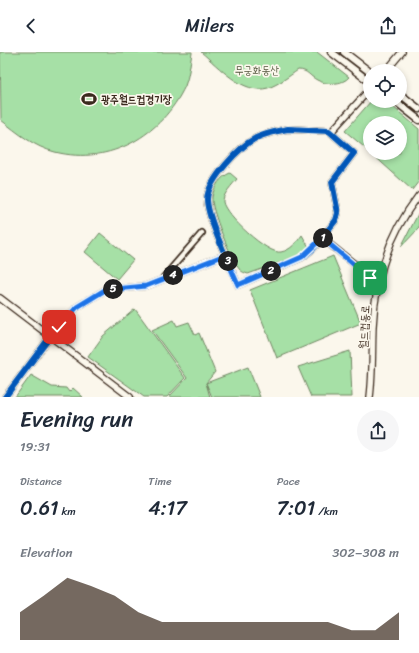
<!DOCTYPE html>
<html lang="en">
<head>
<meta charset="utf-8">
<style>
	body { margin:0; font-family:Sriracha,"Poor Story",sans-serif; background:#f6f6f7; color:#1f2937; height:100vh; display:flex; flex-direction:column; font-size:15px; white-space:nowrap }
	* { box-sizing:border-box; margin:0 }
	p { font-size:13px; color:#747a83 }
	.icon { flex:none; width:22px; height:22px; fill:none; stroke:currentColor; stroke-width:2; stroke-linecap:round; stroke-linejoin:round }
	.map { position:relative; height:345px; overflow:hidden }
	.panel { display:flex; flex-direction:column; background:#fff; flex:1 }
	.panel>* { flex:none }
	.tools { position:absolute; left:363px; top:12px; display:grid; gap:8px }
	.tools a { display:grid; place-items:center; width:44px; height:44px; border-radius:50%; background:#fff; box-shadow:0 2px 6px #0003; font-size:20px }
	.pin { position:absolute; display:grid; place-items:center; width:34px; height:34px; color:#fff; margin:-17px; border-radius:8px; box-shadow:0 2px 6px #0006 }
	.km { position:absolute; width:20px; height:20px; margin:-10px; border-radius:50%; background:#222; color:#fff; font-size:11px; line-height:20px; text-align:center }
	.round { display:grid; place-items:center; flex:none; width:42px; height:42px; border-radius:21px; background:#f6f6f7 }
	.head { display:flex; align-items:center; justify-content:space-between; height:68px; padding:0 20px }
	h1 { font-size:22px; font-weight:600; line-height:30px }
	.metrics { display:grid; grid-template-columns:repeat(3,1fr); gap:6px; height:68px; padding:4px 20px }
	.metrics div { display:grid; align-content:center }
	.metrics b { font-size:20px; font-weight:600 }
	.metrics small { font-size:11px; font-weight:400 }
	.metrics p { font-size:11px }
	.chart { height:112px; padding:8px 20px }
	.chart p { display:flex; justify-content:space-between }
	.chart svg { width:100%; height:72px; margin-top:4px; fill:#3b2a1e; opacity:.7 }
	header { display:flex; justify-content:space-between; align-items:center; height:52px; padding:0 20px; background:#fff; font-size:18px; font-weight:600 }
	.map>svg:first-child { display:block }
	.green { fill:#a6e0a6; stroke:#708562 }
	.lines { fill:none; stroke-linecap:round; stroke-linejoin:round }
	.minor-casing { stroke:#3b2a1e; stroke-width:8 }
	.tertiary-casing { stroke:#3b2a1e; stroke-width:8 }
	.secondary-casing { stroke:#3b2a1e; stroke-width:9 }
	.minor { stroke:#fbf7ec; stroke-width:4.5 }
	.tertiary { stroke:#fbf7ec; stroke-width:5.5 }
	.secondary { stroke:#fbf7ec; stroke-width:6 }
	.cycleway-casing { stroke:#fbf7ec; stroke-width:8 }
	.cycleway { stroke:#0057b8; stroke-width:6 }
	.route-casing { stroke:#fff; stroke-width:8 }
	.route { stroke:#1a73e8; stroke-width:5 }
	.labels { text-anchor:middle; stroke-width:3.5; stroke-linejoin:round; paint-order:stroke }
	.park-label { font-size:11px; fill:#565840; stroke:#fbf7ec }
	.poi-label { font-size:11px; font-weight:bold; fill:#3b2a1e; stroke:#fbf7ec; text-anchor:start }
	.street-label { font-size:11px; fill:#3b2a1e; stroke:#fbf7ec }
</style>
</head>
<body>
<header><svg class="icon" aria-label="back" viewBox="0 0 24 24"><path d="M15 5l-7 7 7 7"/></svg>Milers<svg class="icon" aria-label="share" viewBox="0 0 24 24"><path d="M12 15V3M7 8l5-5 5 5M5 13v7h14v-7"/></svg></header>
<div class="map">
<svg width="419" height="345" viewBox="0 0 419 345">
	<rect width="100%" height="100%" fill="#fbf7ec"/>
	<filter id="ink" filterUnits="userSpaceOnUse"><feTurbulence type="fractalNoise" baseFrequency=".025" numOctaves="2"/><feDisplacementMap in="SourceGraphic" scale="8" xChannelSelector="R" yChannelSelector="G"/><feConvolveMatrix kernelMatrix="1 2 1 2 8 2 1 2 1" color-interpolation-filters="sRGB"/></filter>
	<g filter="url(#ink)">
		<!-- green -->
		<path class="green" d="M0,0H192V1C190,12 189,24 185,34C162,83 110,114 55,100C34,95 18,81 1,68Z
			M201,0H317L349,25C343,33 325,33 317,28C309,24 308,18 298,18C288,25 279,32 268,36C243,43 219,15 201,0Z
			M371,49H386L419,77V129L412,138L371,101H400V71H370V100L345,79Z
			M230,121L237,127C233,132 222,143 223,150C225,163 268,203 281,200C291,198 297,190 302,183L309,195L304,202L248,222C245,221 242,220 240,218C232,209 210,156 212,145C214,135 220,125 230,121Z
			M419,160V176L401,195Z
			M100,181L133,208L117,227L85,200Z
			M333,204L361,271L277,306L250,238Z
			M135,257L185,326L167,345H144L88,305L103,284Z
			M174,268L177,274L189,270L195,283L199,281L215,320L206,331L248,315L260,345H212L206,331L210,345H169L187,326L152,278Z
			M350,299L352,345H311L298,315Z
			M31,323L52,335L66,336L69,340L73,336L83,345H15Z"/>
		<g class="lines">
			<!-- minor casing -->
			<g class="minor-casing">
				<path id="minor" d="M288,77L329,79L354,101L332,130L338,161L336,168L313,197L303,205L238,233C230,213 207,166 207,147C208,128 240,94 256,86C266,81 278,79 288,77Z
					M322,186L377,230
					M163,226L202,181
					M50,285L77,255L105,238L146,234L225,203"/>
			</g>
			<!-- tertiary casing -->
			<g class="tertiary-casing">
				<path id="tertiary" d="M386,19L402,0
					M331,80L370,37
					M0,246L130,345
					M5,345L50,285
					M370,345C373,322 372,298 373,274C375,226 389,182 419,143"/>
			</g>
			<!-- secondary casing -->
			<g class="secondary-casing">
				<path id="secondary" d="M331,0L370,30
					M344,0L370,20
					M400,42L419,57
					M395,49L419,68"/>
			</g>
			<!-- minor -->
			<use href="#minor" class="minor"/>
			<!-- tertiary -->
			<use href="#tertiary" class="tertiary"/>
			<!-- secondary -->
			<use href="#secondary" class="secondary"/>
			<!-- cycleway casing -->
			<g class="cycleway-casing">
				<path id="cycleway" d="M288,77L329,79L354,101L332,130L338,161L336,168L313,197L303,205L238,233C230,213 207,166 207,147C208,128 240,94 256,86C266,81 278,79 288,77Z
					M5,345L50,285L77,255L105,238L146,234L225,203"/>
			</g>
			<!-- cycleway -->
			<use href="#cycleway" class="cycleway"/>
		</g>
	</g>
	<g class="lines" filter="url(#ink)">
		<!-- route casing -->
		<g class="route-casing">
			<path id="route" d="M59,275L77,255L105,238L146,234L225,203L238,233L302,205L322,186L370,226"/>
		</g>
		<!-- route -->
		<use href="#route" class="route"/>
	</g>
	<!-- icons -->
	<defs>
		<g id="stadium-bare" transform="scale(1.2)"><path d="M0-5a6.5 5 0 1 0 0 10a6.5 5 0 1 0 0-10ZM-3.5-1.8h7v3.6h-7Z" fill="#3b2a1e" stroke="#fbf7ec" stroke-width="2.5" paint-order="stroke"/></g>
	</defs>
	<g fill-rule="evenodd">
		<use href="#stadium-bare" x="89" y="47"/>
	</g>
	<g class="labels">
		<!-- park labels -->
		<g class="park-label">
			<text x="257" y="22">무궁화동산</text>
		</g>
		<!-- poi labels -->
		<g class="poi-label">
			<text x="101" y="51">광주월드컵경기장</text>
		</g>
		<!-- street labels -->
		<g class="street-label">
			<text transform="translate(364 275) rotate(-87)" y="4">월드컵동로</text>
		</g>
	</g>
</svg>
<div class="tools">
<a><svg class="icon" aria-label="locate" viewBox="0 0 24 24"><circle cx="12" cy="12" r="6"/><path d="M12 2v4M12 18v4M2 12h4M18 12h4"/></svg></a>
<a><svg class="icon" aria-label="layers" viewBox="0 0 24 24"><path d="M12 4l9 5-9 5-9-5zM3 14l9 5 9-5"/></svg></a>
</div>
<div class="pin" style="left:370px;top:226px;background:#1e9e55"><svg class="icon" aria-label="arrive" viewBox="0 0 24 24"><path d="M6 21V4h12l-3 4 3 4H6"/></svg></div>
<div class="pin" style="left:59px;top:275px;background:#d93025"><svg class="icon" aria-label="check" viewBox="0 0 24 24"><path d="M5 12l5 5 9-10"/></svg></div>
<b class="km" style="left:323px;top:186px">1</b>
<b class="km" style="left:271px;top:219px">2</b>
<b class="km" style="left:228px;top:209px">3</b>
<b class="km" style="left:173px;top:223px">4</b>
<b class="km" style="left:113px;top:237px">5</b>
</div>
<section class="panel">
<div class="head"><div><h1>Evening run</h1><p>19:31</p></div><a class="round"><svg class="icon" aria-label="share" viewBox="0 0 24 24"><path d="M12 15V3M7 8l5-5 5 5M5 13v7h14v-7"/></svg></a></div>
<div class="metrics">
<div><p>Distance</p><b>0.61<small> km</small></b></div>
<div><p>Time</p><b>4:17</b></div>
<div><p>Pace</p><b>7:01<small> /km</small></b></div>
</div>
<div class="chart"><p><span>Elevation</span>302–308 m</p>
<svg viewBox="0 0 160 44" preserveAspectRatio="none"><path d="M0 44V27L10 17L20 6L30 11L40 17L50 27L60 33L70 33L80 33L90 33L100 33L110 33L120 33L130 33L140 38L150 38L160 27V44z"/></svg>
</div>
</section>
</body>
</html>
